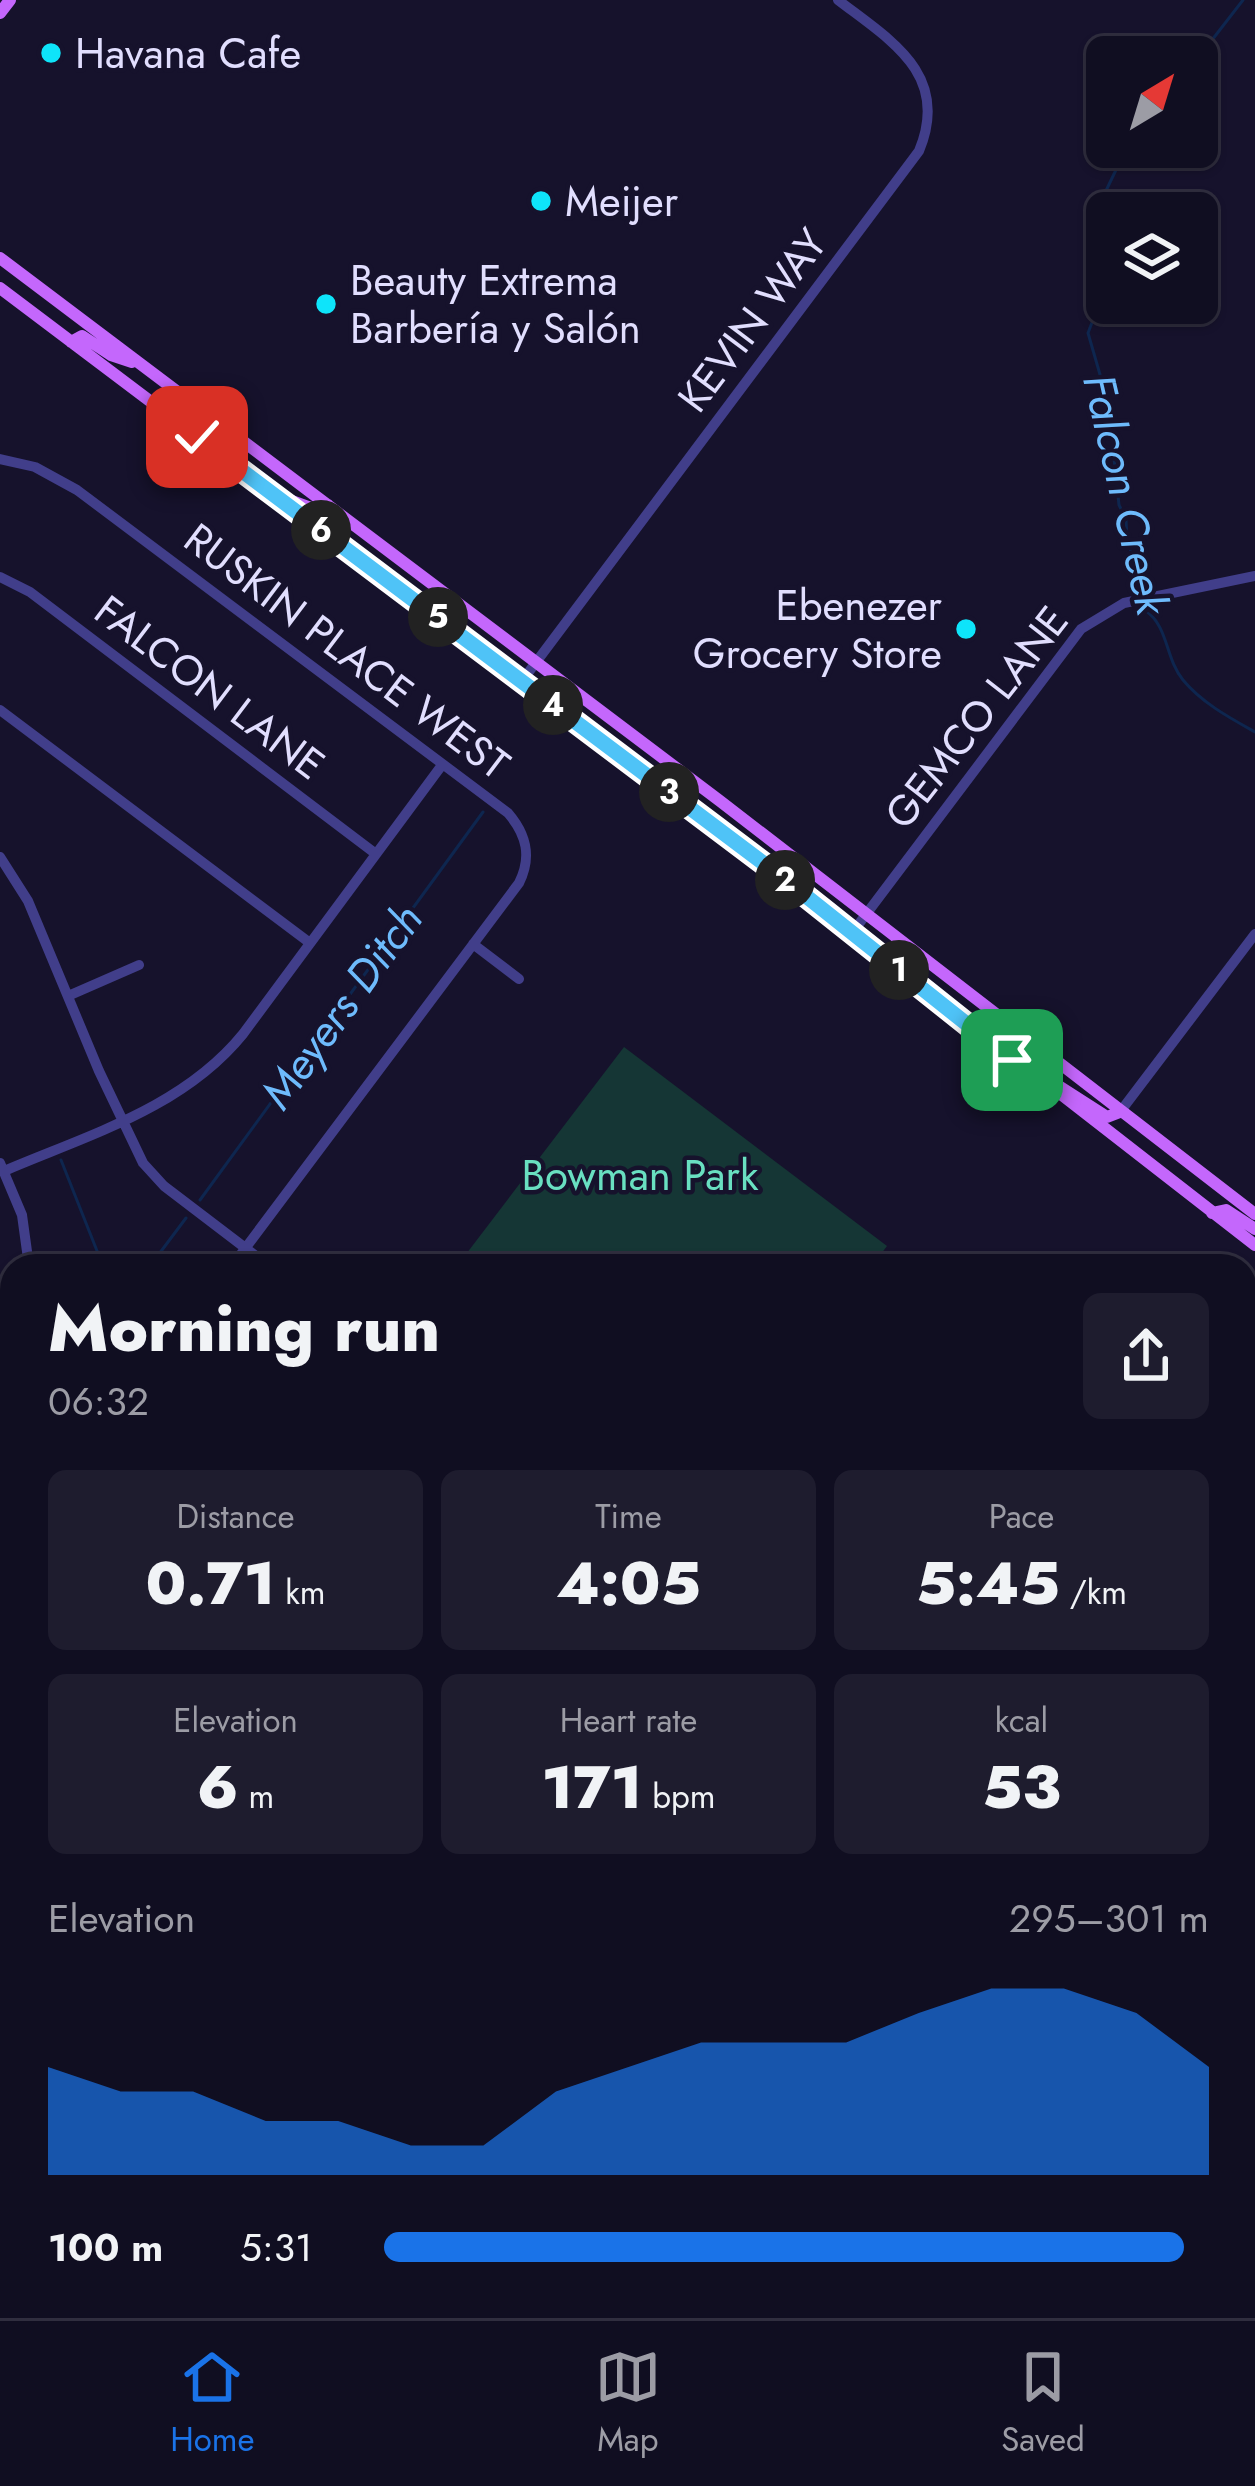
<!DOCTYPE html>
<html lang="en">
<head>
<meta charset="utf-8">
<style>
	body { margin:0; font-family:Jost,sans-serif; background:#1e1c2e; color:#f1f3f6; height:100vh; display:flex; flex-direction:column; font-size:45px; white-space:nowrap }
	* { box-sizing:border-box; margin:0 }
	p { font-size:39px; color:#9c9ca5 }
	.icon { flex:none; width:66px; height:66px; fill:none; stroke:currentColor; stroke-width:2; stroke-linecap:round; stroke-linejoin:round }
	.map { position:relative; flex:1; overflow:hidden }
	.details { position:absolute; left:0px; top:1254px; width:1257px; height:1065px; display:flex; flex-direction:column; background:#100e21; border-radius:36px 36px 0 0; box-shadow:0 3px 9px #0004,0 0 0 3px #302e3f }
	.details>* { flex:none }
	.needle { width:78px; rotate:38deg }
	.fabs { position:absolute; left:1086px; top:36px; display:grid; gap:24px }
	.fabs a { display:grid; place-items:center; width:132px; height:132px; border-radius:18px; background:#100e21; box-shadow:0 3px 9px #0004,0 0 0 3px #302e3f; font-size:60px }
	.pin { position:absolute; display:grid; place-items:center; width:102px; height:102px; color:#fff; margin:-51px; border-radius:24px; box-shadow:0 6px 18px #0006 }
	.km { position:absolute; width:60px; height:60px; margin:-30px; border-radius:50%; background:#222; color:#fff; font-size:33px; line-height:60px; text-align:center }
	.round { display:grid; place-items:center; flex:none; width:126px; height:126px; border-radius:18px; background:#1e1c2e }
	.headline { display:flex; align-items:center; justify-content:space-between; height:204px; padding:0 48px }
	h1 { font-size:66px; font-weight:800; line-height:90px }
	.figures { display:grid; grid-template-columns:repeat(3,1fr); gap:18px; height:204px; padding:12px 48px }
	.figures div { display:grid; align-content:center; border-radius:18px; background:#1e1c2e; text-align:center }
	.figures b { font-size:60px; font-weight:800 }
	.figures small { font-size:33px; font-weight:400 }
	.figures p { font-size:33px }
	.chart { height:336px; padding:24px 48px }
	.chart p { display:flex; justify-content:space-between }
	.chart svg { width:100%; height:216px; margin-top:12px; fill:#1a73e8; opacity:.7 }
	ul { padding:0 48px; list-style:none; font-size:39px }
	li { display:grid; grid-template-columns:192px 144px 1fr; align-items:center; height:90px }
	li i { height:30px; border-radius:15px; background:#1a73e8 }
	.tabs { display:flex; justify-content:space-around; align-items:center; height:168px; border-top:3px solid #302e3f; background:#100e21; font-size:33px; color:#9c9ca5 }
	.tabs a { display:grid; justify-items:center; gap:6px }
	.tabs .selected { color:#1a73e8 }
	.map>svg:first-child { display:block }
	.green { fill:#153635 }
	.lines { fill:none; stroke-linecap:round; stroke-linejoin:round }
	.stream { stroke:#0e264f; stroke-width:3 }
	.minor { stroke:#413e8a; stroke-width:10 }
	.major { stroke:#c467fc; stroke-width:12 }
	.route-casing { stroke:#fff; stroke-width:24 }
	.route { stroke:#4fc3f7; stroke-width:15 }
	.poi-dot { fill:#0ee4fa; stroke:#16122c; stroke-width:4.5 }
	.labels { text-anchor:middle; stroke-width:9; stroke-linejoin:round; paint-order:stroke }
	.poi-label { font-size:42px; fill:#e1defe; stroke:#16122c; text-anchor:start }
	.street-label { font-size:42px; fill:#e1defe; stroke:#16122c }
	.park-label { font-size:42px; fill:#69dfc1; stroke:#16122c }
	.water-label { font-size:45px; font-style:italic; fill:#6ebbfc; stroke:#16122c }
</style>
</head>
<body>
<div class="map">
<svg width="1255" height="2318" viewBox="0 0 1255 2318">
	<rect width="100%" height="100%" fill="#16122c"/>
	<!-- green -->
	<path class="green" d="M624,1047L887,1246L872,1266H457Z"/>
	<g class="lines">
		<!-- stream -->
		<path class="stream" d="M1197,72L1212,40L1243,0
			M1127,147L1102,199L1095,235L1096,312L1088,333L1116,430L1113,449L1119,505L1126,519L1127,538L1143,593
			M1144,602L1146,611C1168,626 1166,660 1183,680C1202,703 1230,718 1255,732
			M61,1160L103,1266
			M200,1200L483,812
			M150,1266L186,1218
			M0,1463L12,1448
			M1245,2269L1255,2257
			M1209,2318L1218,2307"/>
		<!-- minor -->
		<path class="minor" d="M0,459L35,467L77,490L508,813C527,835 532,857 519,883L232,1266
			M0,577L30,592L376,854
			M522,681L919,151C951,74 890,40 838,0
			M0,710L310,943
			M0,857L28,901L99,1071L143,1163L164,1186L269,1266
			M852,933L1081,629L1124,603L1255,576
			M473,944L519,979
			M68,996L139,965
			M1120,1112L1255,934
			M0,1163L22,1215L29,1266
			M4,1171C88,1135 183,1108 243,1034L442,765
			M0,1353L12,1333
			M1245,1540L1255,1547
			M0,1573L12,1557
			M0,1756L12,1765
			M1245,1882L1255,1869
			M1245,1890L1255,1897
			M0,1906L12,1916
			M1245,2028L1255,2035
			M0,2046L12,2055
			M0,2078L12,2063
			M1245,2129L1255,2115
			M0,2243L12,2230
			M111,2307L126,2318
			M527,2307L541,2318
			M729,2307L744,2318
			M88,2318L97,2307
			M327,2318L336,2307
			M468,2318L476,2307
			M944,2318L949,2307
			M1101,2318L1110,2307"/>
		<!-- major -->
		<path class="major" d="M0,13L10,0
			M0,258L720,801L1255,1214
			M0,288L787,881L1255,1245
			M71,342L82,336L111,355L132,362
			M160,404L191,416L201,410
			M286,499L319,511L328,505
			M1040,1074L1107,1117L1120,1112
			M1212,1213L1226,1210L1255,1229
			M1245,1675L1255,1662
			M758,2318L766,2307"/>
	</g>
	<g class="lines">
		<!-- route casing -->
		<g class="route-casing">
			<path id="route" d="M197,437L787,881L1012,1060"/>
		</g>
		<!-- route -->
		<use href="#route" class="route"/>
	</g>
	<!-- markers -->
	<g class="poi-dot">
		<circle cx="51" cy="53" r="12"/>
		<circle cx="541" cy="201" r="12"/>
		<circle cx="326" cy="304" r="12"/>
		<circle cx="966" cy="629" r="12"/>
	</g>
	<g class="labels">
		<!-- poi labels -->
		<g class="poi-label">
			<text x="75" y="68">Havana Cafe</text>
			<text x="565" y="216">Meijer</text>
			<text x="350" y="295">Beauty Extrema<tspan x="350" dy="48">Barbería y Salón</tspan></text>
			<text x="942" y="620" text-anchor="end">Ebenezer<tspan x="942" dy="48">Grocery Store</tspan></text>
		</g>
		<!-- street labels -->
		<g class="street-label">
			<text transform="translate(752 320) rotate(-53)" y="15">KEVIN WAY</text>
			<text transform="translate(347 651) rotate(37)" y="15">RUSKIN PLACE WEST</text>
			<text transform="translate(210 687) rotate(37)" y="15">FALCON LANE</text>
			<text transform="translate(976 717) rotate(-52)" y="15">GEMCO LANE</text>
		</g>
		<!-- park labels -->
		<g class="park-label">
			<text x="640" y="1190">Bowman Park</text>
		</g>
		<!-- water labels -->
		<g class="water-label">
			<text transform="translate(1126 494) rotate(77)" y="16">Falcon Creek</text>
			<text transform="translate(341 1006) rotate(-54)" y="16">Meyers Ditch</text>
		</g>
	</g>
</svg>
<div class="fabs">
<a><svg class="needle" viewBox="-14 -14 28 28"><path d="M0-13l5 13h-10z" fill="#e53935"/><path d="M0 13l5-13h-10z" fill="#9c9ca5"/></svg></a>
<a><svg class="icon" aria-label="layers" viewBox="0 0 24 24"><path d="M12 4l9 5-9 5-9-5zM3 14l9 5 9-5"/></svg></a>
</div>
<div class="pin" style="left:1012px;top:1060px;background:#1e9e55"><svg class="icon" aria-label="arrive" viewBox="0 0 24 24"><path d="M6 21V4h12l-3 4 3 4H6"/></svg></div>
<div class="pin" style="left:197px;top:437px;background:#d93025"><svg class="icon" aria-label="check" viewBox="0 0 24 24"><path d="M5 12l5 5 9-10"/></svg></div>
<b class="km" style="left:899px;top:970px">1</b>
<b class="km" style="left:785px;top:880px">2</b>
<b class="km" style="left:669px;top:792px">3</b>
<b class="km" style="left:553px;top:705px">4</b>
<b class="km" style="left:438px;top:617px">5</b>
<b class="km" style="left:321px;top:530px">6</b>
<section class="details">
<div class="headline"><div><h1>Morning run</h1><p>06:32</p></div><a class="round"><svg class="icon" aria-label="share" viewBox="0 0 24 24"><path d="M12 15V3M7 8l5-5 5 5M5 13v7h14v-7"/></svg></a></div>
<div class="figures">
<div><p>Distance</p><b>0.71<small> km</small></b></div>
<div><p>Time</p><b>4:05</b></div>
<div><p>Pace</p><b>5:45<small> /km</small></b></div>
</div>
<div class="figures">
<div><p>Elevation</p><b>6<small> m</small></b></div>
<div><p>Heart rate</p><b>171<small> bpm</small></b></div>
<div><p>kcal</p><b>53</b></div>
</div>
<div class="chart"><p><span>Elevation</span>295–301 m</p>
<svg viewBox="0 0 160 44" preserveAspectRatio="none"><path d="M0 44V22L10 27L20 27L30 33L40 33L50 38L60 38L70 27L80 22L90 17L100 17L110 17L120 11L130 6L140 6L150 11L160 22V44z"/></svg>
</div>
<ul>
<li><b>100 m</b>5:31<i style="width:97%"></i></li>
</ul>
</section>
</div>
<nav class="tabs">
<a class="selected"><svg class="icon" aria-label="home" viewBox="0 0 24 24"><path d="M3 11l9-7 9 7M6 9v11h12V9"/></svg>Home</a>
<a><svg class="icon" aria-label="map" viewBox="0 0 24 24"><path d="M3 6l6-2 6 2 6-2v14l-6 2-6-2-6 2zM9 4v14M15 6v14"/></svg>Map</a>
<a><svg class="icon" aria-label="saved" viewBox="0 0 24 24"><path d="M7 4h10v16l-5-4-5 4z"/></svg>Saved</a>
</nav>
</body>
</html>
